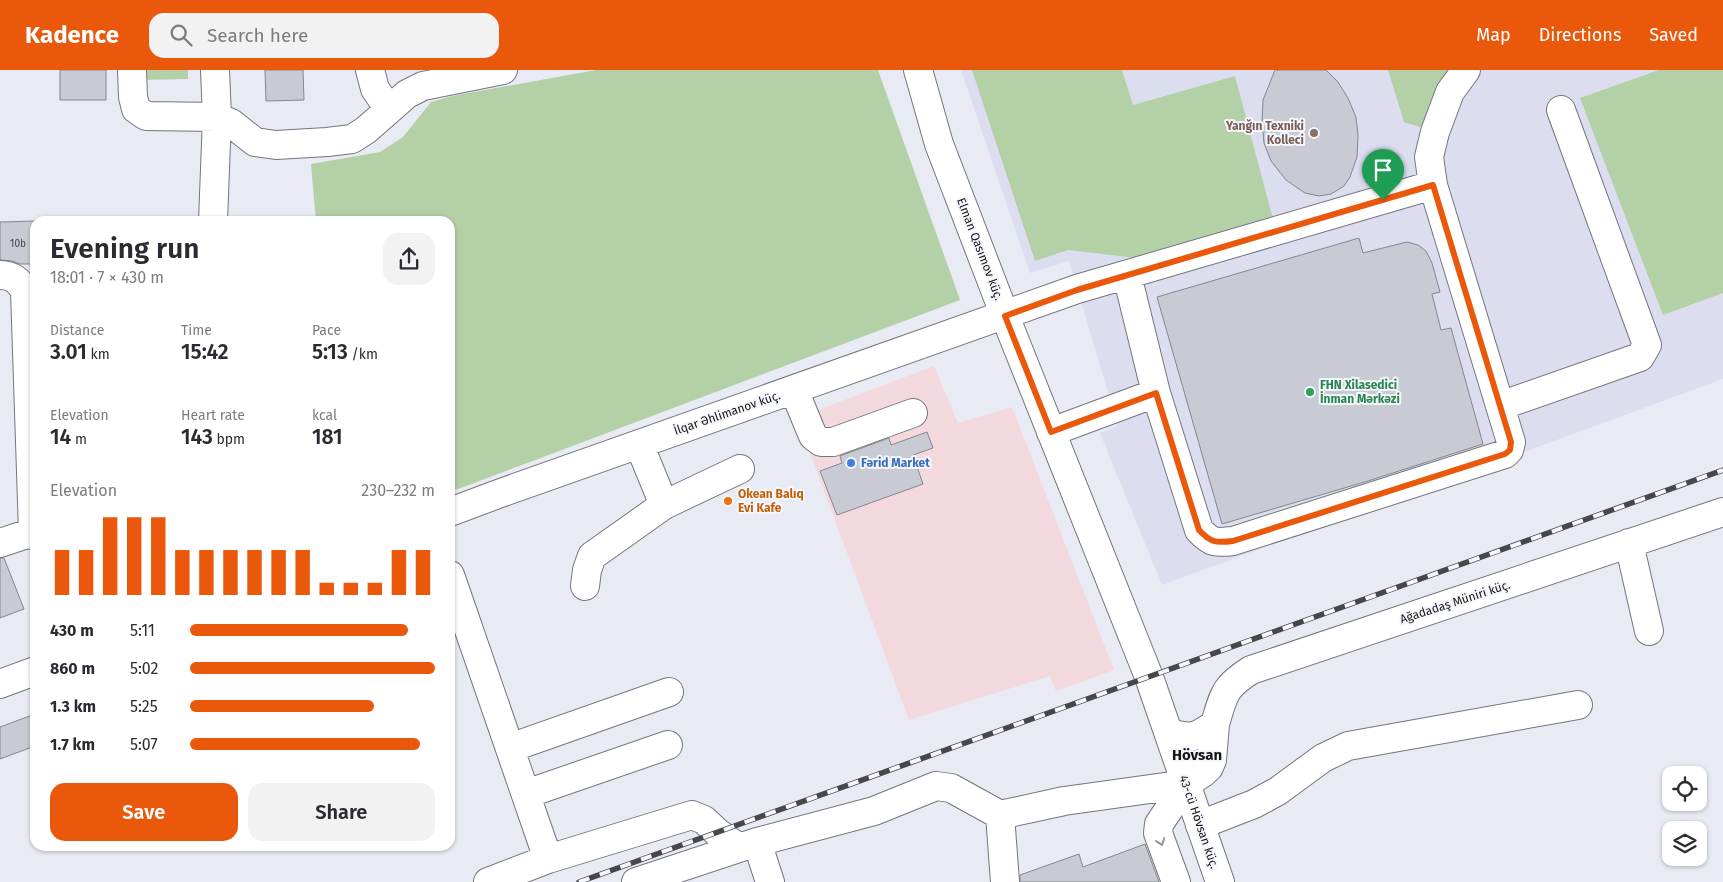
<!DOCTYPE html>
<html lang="en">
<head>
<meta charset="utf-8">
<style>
	body { margin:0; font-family:"Fira Sans",sans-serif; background:#f2f2f3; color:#2b2b33; height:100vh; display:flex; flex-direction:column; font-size:19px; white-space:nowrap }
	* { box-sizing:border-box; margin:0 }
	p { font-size:16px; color:#7c7c81 }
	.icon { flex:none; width:28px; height:28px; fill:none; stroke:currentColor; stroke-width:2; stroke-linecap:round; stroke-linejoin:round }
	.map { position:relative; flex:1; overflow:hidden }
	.panel { position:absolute; left:30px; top:146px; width:425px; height:635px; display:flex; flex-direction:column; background:#fff; border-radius:15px; box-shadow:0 1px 4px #0004 }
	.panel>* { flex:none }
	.controls { position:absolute; left:1662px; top:696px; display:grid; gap:10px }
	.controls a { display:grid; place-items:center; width:45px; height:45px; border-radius:10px; background:#fff; box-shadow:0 1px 4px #0004; font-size:25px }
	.pin { position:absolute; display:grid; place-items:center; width:42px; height:42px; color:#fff; margin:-51px -21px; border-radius:50% 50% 50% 0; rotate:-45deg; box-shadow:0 0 5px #0007 }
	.pin .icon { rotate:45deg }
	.round { display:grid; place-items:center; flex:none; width:52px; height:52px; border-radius:15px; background:#f2f2f3 }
	.summary { display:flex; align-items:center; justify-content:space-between; height:85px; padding:0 20px }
	h1 { font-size:28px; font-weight:600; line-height:38px }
	.stats { display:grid; grid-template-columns:repeat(3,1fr); gap:8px; height:85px; padding:5px 20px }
	.stats div { display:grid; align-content:center }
	.stats b { font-size:21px; font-weight:600 }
	.stats small { font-size:14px; font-weight:400 }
	.stats p { font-size:14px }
	.chart { height:140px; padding:10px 20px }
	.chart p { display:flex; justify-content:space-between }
	.chart svg { width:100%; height:90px; margin-top:5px; stroke:#ea580c; stroke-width:6 }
	.primary-button { display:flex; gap:10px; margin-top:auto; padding:10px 20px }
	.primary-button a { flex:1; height:58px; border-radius:15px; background:#ea580c; color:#fff; font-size:20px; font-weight:600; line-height:58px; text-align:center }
	.primary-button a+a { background:#f2f2f3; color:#2b2b33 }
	ul { padding:0 20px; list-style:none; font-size:16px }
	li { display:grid; grid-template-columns:80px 60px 1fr; align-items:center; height:38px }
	li i { height:12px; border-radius:6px; background:#ea580c }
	header { display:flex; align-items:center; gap:30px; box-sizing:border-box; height:70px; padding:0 25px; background:#ea580c; color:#fff }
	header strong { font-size:24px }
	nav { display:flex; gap:28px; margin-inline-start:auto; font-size:18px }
	.search { width:350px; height:45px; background:#f2f2f3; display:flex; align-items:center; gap:12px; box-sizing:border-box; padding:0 18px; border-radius:15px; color:#7c7c81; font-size:19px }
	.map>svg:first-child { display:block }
	.built { fill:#dcdeef }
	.industrial { fill:#f3d9de }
	.green { fill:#b4d0a7 }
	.building { fill:#c9cbd4; stroke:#84868f }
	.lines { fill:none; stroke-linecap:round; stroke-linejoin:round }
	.minor-casing { stroke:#74757e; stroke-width:30 }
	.major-casing { stroke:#74757e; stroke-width:30 }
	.minor { stroke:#fff; stroke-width:28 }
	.major { stroke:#fff; stroke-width:28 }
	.rail-casing { stroke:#46464b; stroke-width:5.5 }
	.rail { stroke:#f6f7fd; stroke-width:4; stroke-dasharray:11; stroke-linecap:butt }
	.oneway { stroke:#969697 }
	.route-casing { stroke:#fff; stroke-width:10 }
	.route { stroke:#ea580c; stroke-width:6 }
	.education-dot { fill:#8d6e63; stroke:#f6f7fd; stroke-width:2 }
	.leisure-dot { fill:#2e9e5b; stroke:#f6f7fd; stroke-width:2 }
	.shop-dot { fill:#3f7fe0; stroke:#f6f7fd; stroke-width:2 }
	.food-dot { fill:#e8710a; stroke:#f6f7fd; stroke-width:2 }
	.labels { text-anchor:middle; stroke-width:4; stroke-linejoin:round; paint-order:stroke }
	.number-label { font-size:10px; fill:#424247 }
	.education-label { font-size:12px; font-weight:bold; fill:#785e54; stroke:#f6f7fd; text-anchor:end }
	.street-label { font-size:12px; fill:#151518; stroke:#f6f7fd }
	.leisure-label { font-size:12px; font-weight:bold; fill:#27864d; stroke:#f6f7fd; text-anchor:start }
	.shop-label { font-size:12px; font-weight:bold; fill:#366cbe; stroke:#f6f7fd; text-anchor:start }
	.food-label { font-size:12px; font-weight:bold; fill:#c56008; stroke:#f6f7fd; text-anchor:start }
	.quarter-label { font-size:15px; font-weight:bold; fill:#151518; stroke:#f6f7fd }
</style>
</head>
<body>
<header>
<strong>Kadence</strong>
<div class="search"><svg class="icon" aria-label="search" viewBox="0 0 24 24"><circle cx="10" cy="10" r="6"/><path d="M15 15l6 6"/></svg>Search here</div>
<nav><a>Map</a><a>Directions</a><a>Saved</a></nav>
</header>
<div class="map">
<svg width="1723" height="812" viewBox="0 0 1723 812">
	<rect width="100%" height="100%" fill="#e8eaf4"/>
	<!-- built -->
	<path class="built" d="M961,0H1723V309L1162,515L1100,363L1118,356L1069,191L1030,203Z"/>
	<!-- industrial -->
	<path class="industrial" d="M934,296L958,353L1012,337L1114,600L1056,621L1050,606L909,650L797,348Z"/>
	<!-- green -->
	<path class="green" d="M142,0H188V9L142,10Z
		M596,0H878L960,230L450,422V151H316L311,94L380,82L403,67L431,32L452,26Z
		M972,0H1122L1133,35L1235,6L1274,153L1145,189L1068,180L1035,191Z
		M1388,0H1452L1423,58L1404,52Z
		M1659,0H1723V223L1663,245L1580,28Z"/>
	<!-- building -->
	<path class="building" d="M60,0H106V30H60Z
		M265,0H303L304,30L266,31Z
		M1275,0H1326L1338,12L1348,28L1356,47L1358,65L1357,87L1350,107L1344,116L1331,124L1319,126L1305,123L1286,110L1271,91L1264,73L1262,52L1263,30Z
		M35,151V194H20L12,191L0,190V152Z
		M1359,168L1363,183L1407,172L1418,175L1426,181L1432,193L1440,222L1432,224L1441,260L1451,258L1483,374L1368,411L1222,454L1157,227Z
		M927,362L933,378L913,385L923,414L837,445L820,401L842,393L840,386L889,368L891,375Z
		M0,488H4L24,539L0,548Z
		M35,644V676L0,689V657Z
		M1145,774L1159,812H1020V805L1079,784L1083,797Z"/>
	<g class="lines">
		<!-- minor casing -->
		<g class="minor-casing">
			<path id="minor" d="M132,0L133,27L136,39L146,46L217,47L231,53L255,72L276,75L327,72L352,69L366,60L407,24L423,16L503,0
				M370,0L375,19L389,39
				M213,151L217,47L215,0
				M0,205C13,205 19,211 25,221L33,462
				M1127,205L1156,323L1199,460C1211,473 1216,473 1233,471L1505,384L1509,380L1511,372L1433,115
				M794,320L813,366L821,372H833L913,343
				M1500,336L1640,287L1647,275L1561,40
				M1051,362L1156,323
				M639,374L664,435
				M450,442L498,424L1077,219L1433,115L1429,87L1435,62L1450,22L1466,0
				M0,473L33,462L35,466
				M1629,473L1649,561
				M450,505L548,789
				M585,516L587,500L592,486L664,435L740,399
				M0,614L35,601
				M1215,654C1224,624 1224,617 1251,600L1723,442
				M1169,663C1193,669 1195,668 1215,654L1212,690L1209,697L1204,702L1186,714L1159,754L1158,763L1176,812
				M510,678L669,622
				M526,724L668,675
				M1000,745L1005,812
				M1200,755L1254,734L1278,721L1323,688L1348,676L1578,635
				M757,772L770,812
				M488,812L548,789L692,745L704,750L718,763L739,778
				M636,812L757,772L874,741L936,716L951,718L1000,745L1064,731L1186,714"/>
		</g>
		<!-- major casing -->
		<g class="major-casing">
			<path id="major" d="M918,0L939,74L1005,246L1149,607L1220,812"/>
		</g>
		<!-- minor -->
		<use href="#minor" class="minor"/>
		<!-- major -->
		<use href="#major" class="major"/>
		<!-- rail casing -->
		<g class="rail-casing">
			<path id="rail" d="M579,812L1723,400"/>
		</g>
		<!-- rail -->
		<use href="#rail" class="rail"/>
	</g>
	<!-- one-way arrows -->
	<defs><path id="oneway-chevron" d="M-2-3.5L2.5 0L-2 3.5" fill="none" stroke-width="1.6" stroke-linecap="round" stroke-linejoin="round" transform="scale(1.25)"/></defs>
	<use class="oneway" href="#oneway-chevron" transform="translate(1161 772) rotate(70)"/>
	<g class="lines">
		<!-- route casing -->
		<g class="route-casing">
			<path id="route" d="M1433,115L1511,372L1510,380L1505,384L1233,471C1216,473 1211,473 1199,460L1156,323L1051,362L1005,246L1077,220Z"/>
		</g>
		<!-- route -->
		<use href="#route" class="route"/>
	</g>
	<!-- markers -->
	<circle class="education-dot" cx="1314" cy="63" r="5"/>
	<circle class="leisure-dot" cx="1310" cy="322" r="5"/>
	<circle class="shop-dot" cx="851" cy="393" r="5"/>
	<circle class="food-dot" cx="728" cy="431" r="5"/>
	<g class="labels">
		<!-- number labels -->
		<g class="number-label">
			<text x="18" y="177">10b</text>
		</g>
		<!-- education labels -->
		<g class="education-label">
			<text x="1304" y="60">Yanğın Texniki<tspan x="1304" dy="14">Kolleci</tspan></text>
		</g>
		<!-- street labels -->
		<g class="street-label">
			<text transform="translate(980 179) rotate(69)" y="4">Elman Qasımov küç.</text>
			<text transform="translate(727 343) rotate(-19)" y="4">İlqar Əhlimanov küç.</text>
			<text transform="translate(1455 532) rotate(-18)" y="4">Ağadadaş Müniri küç.</text>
			<text transform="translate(1199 752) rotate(71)" y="4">43-cü Hövsan küç.</text>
		</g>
		<!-- leisure labels -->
		<g class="leisure-label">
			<text x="1320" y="319">FHN Xilasedici<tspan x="1320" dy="14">İnman Mərkəzi</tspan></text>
		</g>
		<!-- shop labels -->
		<g class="shop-label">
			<text x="861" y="397">Fərid Market</text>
		</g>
		<!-- food labels -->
		<g class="food-label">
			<text x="738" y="428">Okean Balıq<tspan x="738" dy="14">Evi Kafe</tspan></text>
		</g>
		<!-- quarter labels -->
		<g class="quarter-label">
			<text x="1197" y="690">Hövsan</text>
		</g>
	</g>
</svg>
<div class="controls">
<a><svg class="icon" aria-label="locate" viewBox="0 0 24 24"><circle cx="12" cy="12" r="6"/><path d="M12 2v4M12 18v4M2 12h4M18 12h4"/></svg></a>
<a><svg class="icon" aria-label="layers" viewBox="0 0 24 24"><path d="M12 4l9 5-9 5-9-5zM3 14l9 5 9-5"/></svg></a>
</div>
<div class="pin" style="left:1383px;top:130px;background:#1e9e55"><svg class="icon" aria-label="arrive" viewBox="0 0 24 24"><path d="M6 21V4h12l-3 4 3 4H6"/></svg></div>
<section class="panel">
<div class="summary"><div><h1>Evening run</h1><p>18:01 · 7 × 430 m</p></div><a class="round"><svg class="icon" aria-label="share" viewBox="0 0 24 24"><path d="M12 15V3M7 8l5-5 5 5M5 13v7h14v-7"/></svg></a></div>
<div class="stats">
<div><p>Distance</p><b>3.01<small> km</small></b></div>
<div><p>Time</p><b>15:42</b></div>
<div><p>Pace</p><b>5:13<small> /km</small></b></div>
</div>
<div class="stats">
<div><p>Elevation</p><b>14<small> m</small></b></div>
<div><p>Heart rate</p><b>143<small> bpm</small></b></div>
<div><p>kcal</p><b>181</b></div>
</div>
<div class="chart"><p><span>Elevation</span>230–232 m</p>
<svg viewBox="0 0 160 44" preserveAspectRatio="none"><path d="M5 44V22M15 44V22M25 44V6M35 44V6M45 44V6M55 44V22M65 44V22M75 44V22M85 44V22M95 44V22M105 44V22M115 44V38M125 44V38M135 44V38M145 44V22M155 44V22"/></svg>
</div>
<ul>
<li><b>430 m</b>5:11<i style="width:89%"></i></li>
<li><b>860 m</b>5:02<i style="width:100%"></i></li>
<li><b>1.3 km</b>5:25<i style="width:75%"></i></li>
<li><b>1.7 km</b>5:07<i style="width:94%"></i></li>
</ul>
<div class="primary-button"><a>Save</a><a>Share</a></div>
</section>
</div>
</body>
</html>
